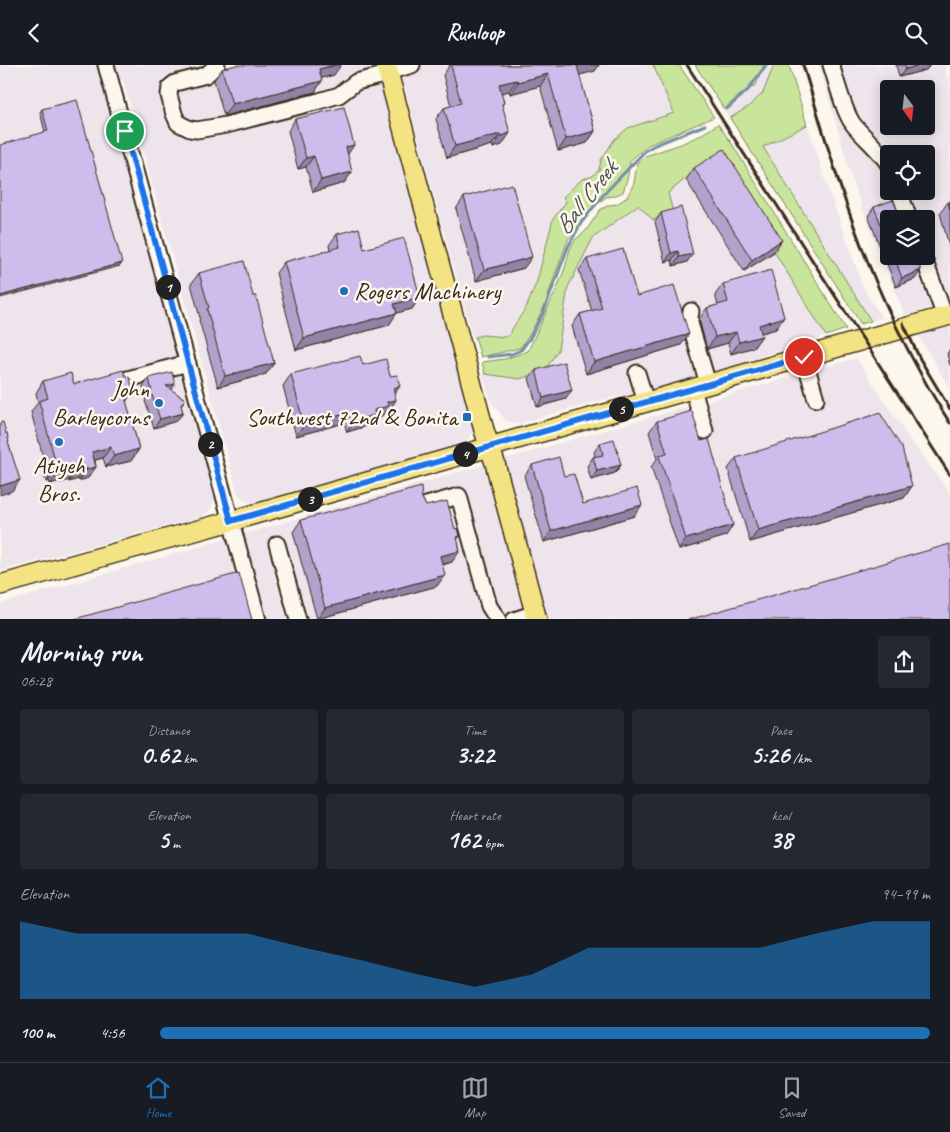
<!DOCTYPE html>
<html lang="en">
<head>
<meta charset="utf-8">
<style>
	body { margin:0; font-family:Caveat,sans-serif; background:#242831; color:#f1f3f6; height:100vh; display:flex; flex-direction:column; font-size:19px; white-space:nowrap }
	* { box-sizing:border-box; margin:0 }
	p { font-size:16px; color:#9ea1a6 }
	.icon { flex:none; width:28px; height:28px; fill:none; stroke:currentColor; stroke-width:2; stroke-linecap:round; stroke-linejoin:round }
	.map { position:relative; height:554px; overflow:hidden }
	.details { display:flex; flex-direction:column; background:#171b24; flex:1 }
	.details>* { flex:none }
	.needle { width:32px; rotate:165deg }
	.buttons { position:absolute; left:880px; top:15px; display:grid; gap:10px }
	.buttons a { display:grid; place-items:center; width:55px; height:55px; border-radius:5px; background:#171b24; box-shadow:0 2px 12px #0003; font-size:25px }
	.pin { position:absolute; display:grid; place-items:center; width:42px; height:42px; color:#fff; margin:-21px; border:2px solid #fff; border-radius:50%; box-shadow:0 1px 5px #0007 }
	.km { position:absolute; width:25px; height:25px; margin:-12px; border-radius:50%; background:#222; color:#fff; font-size:14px; line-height:25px; text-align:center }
	.round { display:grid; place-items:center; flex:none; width:52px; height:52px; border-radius:5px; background:#242831 }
	.headline { display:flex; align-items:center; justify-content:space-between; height:85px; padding:0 20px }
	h1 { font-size:28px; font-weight:800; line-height:38px }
	.stats { display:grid; grid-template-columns:repeat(3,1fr); gap:8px; height:85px; padding:5px 20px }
	.stats div { display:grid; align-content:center; border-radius:5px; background:#242831; text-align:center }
	.stats b { font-size:25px; font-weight:800 }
	.stats small { font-size:14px; font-weight:400 }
	.stats p { font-size:14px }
	.chart { height:140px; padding:10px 20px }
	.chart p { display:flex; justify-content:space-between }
	.chart svg { width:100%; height:90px; margin-top:5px; fill:#1f6fb2; opacity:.7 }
	ul { padding:0 20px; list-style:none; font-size:16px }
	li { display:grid; grid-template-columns:80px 60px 1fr; align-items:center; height:38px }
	li i { height:12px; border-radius:6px; background:#1f6fb2 }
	header { display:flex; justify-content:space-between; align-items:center; height:65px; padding:0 20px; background:#171b24; font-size:22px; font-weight:800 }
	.tab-bar { display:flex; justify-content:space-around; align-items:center; height:70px; border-top:1px solid #363941; background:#171b24; font-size:14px; color:#9ea1a6 }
	.tab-bar a { display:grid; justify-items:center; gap:2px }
	.tab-bar .on { color:#1f6fb2 }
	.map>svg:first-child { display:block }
	.built { fill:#eee5ec; fill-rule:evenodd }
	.green { fill:#c9e59c; stroke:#82885d }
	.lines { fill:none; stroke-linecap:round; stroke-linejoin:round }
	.stream { stroke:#748fa2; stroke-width:3 }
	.minor-casing { stroke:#3b2a1e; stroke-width:19 }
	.major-casing { stroke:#3b2a1e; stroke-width:22 }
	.minor { stroke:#fbf7ec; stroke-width:15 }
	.major { stroke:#f4e382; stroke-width:19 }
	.rail { stroke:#3b2a1e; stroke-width:3 }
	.wall { fill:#b1a2cc; stroke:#3b2a1e }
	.shaded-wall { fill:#9084a6; stroke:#3b2a1e }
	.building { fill:#cebced; stroke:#3b2a1e }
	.route-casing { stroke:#fff; stroke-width:10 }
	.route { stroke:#1a73e8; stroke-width:6 }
	.poi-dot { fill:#1f6fb2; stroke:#fbf7ec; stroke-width:2 }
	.labels { text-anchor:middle; stroke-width:5; stroke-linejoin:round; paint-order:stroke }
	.poi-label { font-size:24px; fill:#3b2a1e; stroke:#fbf7ec; text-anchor:end }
	.water-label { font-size:25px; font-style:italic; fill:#535455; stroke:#fbf7ec }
</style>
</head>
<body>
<header><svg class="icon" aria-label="back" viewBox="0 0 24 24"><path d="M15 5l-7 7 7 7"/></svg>Runloop<svg class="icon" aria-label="search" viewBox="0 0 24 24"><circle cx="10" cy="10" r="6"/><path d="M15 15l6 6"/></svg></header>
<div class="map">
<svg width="950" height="555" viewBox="0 0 950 555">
	<rect width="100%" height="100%" fill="#fbf7ec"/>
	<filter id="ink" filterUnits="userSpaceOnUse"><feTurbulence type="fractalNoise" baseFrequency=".02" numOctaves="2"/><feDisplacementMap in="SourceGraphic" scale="10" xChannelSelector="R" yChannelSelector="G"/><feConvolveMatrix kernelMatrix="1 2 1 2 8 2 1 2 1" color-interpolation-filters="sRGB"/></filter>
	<g filter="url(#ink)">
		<!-- built -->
		<path class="built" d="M0,0H378L473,354L474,364L469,373L459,381L257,438L247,437L238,429L123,15L105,19L215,429L214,438L208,447L201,452L0,506Z
			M398,0H653L674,48L628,63L614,75L601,95L599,105L591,112L582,114L553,154L537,216L527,241L507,272L482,270L473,273Z
			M695,0H789L822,106L864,224L882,253L861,259Z
			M819,0H946V12H950V237L905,251L855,125ZM889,24H926V61H889ZM889,89H926V126H889ZM889,154H926V191H889Z
			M715,90L826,271L655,326L606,334L517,359L506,356L491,337L482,308L520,314L558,285L568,222L593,173L638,140L673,147L668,128Z
			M950,261V324L918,270Z
			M856,293L911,376L950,428V554L0,555V539Z"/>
		<!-- green -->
		<path class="green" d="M653,0H679L714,52L648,80L630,96L628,111L623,127L614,131L606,132L586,149L568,175L556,207L545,240L530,269L520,283L481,292L475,272L482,270L507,272L527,241L537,216L553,154L566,137L563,132L582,114L591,112L599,105L601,95L614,75L628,63L674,48Z
			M695,0H764L756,20L740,30L724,44Z
			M774,0H789L807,60L763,82L871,256L861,259L730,53L748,42L763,28Z
			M718,59L732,79L846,264L826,271L715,90L668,128L673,147L653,155L638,140L593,173L568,222L558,285L546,304L520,314L485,309L482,297L505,294L528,286L558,221L565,203L570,184L576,174L585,167L600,145L609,140L617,139L627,132L634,118L637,98L645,91L681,79L699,71Z"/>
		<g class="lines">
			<!-- stream -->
			<path class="stream" d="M727,44L748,25L766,0
				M488,292L512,289L521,285L530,273L544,246L568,182L581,158L604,129L646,85L655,80L705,60"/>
			<!-- minor casing -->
			<g class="minor-casing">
				<path id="minor" d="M106,0L258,555
					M217,0L206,10L175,18L170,22L169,30L174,49L178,58L190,64L197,65L226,60L319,36L339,30L356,17L388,9
					M831,0C837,17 843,45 853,59C864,73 879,84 889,100
					M388,7L412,0
					M899,126L909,154
					M923,191L945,252
					M691,246L690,252V258L708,319
					M804,292L816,334
					M637,308L646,337
					M124,315L188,298
					M693,324L705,366
					M423,441L459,431L489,541L498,555
					M277,479L298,555
					M514,555L535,548"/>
			</g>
			<!-- major casing -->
			<g class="major-casing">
				<path id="major" d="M386,0L484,365L495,398L537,555
					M0,520L231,456L950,250"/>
			</g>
			<!-- minor -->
			<use href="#minor" class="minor"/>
			<!-- major -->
			<use href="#major" class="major"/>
			<!-- rail -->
			<path class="rail" d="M687,0L950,410
				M803,0C825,73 846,147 876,217C897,266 921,313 950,358
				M903,258L920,294L950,344"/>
		</g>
		<!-- wall -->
		<path class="wall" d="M450,0H599L595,6L579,10L595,66L587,78L558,86L540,21L510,29L509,26L501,28L504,38L502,40V80L493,83L492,80L447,93L436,54L444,43L451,41L443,10Z
			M896,0H930L926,5L899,12Z
			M222,4L334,10L322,13L315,27L224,51L214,15Z
			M42,44L120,201L45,67L40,47Z
			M295,54L352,107L344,118L313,127L306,102L298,104L288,66Z
			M694,103L774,187L744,206L686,115Z
			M464,132L524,203L476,216L456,144Z
			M950,136V185L940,148L948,137Z
			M874,142L889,154V191H915V214L896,222L868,151Z
			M661,148L687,197L673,201L672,195L665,197L655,157Z
			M337,169L364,184L420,232L412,244L396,248L389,260L296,285L276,208L284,197L330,185L329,180Z
			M587,194L637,231L681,280L586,309L572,261L580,249L592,246L579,205Z
			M199,208L253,231L274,298L266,309L218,322L199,255L200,253L191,219Z
			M723,219L784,252L776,264L761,268L754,282L731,289L728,278L707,284L699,254L707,243L718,240L715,230Z
			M950,284V300L947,289Z
			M536,305L566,334L537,342L529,313Z
			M291,309L395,328L389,346L384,348L380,353L371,355L367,361L347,367L344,358L296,371L283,321Z
			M149,313L171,325L185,334L181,341L183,348L176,356L154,363L145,336L146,334L143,322Z
			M43,316L133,326L126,337L139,384L131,396L106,402L103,393L95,395L96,402L88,413L79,416L78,414L69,417V415L60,418V416L50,419L49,416L46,417L43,407L46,403L31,347L38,337L36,328Z
			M657,356L726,471L679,485L651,402L657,394L649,367Z
			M600,378L621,400L615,408L591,415L587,401L593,392H595L594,387Z
			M736,393L912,421L904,433L750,477L728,404Z
			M532,400L564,411L583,439L634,451L544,477L524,411Z
			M422,433L426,441L455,464L460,471L457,475L452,497L443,500L437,521L317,554L293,467L301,455Z"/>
		<!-- shaded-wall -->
		<path class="shaded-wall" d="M336,0H341L334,10L311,16L319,4Z
			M582,0H599L595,6L569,13L577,1Z
			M920,0H930L926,5L899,12L906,4Z
			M548,9L540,21L510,29L518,17Z
			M517,15L509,26L491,31L499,19Z
			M322,16L315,27L224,51L232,39Z
			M595,66L587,78L558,86L566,74Z
			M510,68L502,80L493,83L501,71Z
			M500,69L492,80L447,93L455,81Z
			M354,80L346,92V82Z
			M314,91L306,102L298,104L306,93Z
			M352,107L344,118L313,127L321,115Z
			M782,175L774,187L744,206L752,195Z
			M678,186L672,195L665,197L671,188Z
			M693,189L687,197L673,201L679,192Z
			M532,192L524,203L476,216L484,205Z
			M122,198L120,201L0,233V231Z
			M921,205L915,214L896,222L902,213Z
			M420,232L412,244L386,251L394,239Z
			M397,248L389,260L296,285L304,273Z
			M784,252L776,264L751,271L759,260Z
			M736,267L728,278L707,284L715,272Z
			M689,269L681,280L586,309L594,297Z
			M762,271L754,282L731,289L739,277Z
			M274,298L266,309L218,322L225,311Z
			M175,319L169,328L166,321Z
			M400,321L392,333L393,323Z
			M572,325L566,334L537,342L543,333Z
			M133,326L125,337L124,328Z
			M396,335L389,346L384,348L380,353L371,355L367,361L347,367L355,355L387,337Z
			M352,347L344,358L296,371L304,360Z
			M183,348L176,356L154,363L160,354Z
			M111,382L103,393L84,398L92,387Z
			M139,384L131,396L106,402L114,391Z
			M621,400L615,408L591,415L597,406Z
			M96,402L88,413L79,416L87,404Z
			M86,403L78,414L69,417L77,405Z
			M57,404L49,416L46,417L54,406Z
			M77,404L69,415L60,418L68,406Z
			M68,405L60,416L50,419L58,408Z
			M20,415L12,426L0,430V421Z
			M912,421L904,433L750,477L758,465Z
			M642,440L634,451L544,477L551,466Z
			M733,460L726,471L679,485L686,474Z
			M460,486L452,497L432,502L440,491Z
			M445,510L437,521L317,554L325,543Z"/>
		<!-- building -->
		<path class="building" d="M236,0H336L319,4L322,16L232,39L222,4Z
			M451,0H582L577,1L595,66L566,74L548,9L518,17L517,15L499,19L504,38L502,39L510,68L501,71L500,69L455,81L444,43L461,38Z
			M905,0H920L906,4Z
			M77,35L122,198L0,231V80L48,66L42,44Z
			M344,42L354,80L346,82L352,107L321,115L314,91L306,93L295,54Z
			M724,84L782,175L752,195L694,103Z
			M512,119L532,192L484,205L464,132Z
			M893,135L901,154H889V179L874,142Z
			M950,136V145L948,137Z
			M681,142L693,189L679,192L678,186L671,188L661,148Z
			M359,163L364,184L404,173L420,232L394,239L397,248L304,273L284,197L340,182L337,169Z
			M623,184L637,231L674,220L689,269L594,297L580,249L602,243L587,194Z
			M894,191H915L921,205L902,213Z
			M244,196L253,231H256L274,298L225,311L207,244L209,243L199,208Z
			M771,205L784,252L759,260L762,271L739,277L736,267L715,272L707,243L728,237L723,219Z
			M360,291L363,300L386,294L390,311L397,310L400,321L393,323L396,335L387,337L388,341L374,345L375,350L355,355L352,347L304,360L291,309Z
			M564,297L572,325L543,333L536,305Z
			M123,305L125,310L130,313L133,326L124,328L139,384L114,391L111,382L92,387L96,402L87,404L86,403L77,405V404L68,406V405L58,408L57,404L54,406L51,396L55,395L39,336L48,333L43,316L71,308L74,319Z
			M172,307L175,319L166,321L185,334L181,340L183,348L160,354L151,327H152L149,313Z
			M692,346L701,376L709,374L733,460L686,474L659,391L667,389L657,356Z
			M880,348L902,383L912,421L758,465L736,393Z
			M3,357L6,369L7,368L9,377H8L20,415L0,421V422V358Z
			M614,374L621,400L597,406L593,392L603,390L600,378Z
			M559,392L564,411L574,409L583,439L637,423L642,440L551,466L532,400Z
			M421,422L422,433L426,441L447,436L455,464L458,463L460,471L457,472L460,486L440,491L445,510L325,543L301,455Z
			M950,479V555H688Z
			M239,508L252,555H71Z"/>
	</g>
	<g class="lines" filter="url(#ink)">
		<!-- route casing -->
		<g class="route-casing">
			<path id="route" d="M125,66L231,456L804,292"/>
		</g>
		<!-- route -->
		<use href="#route" class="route"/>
	</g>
	<!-- markers -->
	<g class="poi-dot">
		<circle cx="344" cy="226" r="5"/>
		<circle cx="159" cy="338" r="5"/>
		<rect x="462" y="347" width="10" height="10" rx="2.5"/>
		<circle cx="59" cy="377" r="5"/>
	</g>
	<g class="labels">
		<!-- poi labels -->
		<g class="poi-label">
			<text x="354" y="234" text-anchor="start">Rogers Machinery</text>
			<text x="149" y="332">John<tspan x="149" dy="28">Barleycorns</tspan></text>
			<text x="457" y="360">Southwest 72nd &amp; Bonita</text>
			<text x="59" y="408" text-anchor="middle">Atiyeh<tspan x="59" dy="28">Bros.</tspan></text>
		</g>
		<!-- water labels -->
		<g class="water-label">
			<text transform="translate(585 132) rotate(-52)" y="9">Ball Creek</text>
		</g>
	</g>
</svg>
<div class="buttons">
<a><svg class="needle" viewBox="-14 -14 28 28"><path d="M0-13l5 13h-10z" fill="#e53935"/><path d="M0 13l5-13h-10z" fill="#9ea1a6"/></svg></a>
<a><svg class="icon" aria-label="locate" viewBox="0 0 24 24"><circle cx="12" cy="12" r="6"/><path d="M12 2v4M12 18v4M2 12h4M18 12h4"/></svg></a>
<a><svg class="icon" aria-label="layers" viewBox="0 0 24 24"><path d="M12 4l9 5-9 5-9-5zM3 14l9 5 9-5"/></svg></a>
</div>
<div class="pin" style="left:125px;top:66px;background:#1e9e55"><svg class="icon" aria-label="arrive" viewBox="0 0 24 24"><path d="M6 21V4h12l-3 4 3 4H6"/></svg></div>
<div class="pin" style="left:804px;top:292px;background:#d93025"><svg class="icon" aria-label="check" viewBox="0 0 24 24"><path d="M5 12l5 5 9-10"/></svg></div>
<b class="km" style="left:168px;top:222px">1</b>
<b class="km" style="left:210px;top:379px">2</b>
<b class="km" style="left:310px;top:434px">3</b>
<b class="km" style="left:465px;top:389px">4</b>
<b class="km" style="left:621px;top:344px">5</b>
</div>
<section class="details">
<div class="headline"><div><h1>Morning run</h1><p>06:28</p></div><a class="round"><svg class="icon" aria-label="share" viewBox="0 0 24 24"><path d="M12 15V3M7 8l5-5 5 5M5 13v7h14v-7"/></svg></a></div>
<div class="stats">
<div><p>Distance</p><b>0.62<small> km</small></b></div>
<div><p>Time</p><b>3:22</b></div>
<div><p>Pace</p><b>5:26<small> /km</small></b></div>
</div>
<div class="stats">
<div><p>Elevation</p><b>5<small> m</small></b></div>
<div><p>Heart rate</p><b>162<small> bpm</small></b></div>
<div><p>kcal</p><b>38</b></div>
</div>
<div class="chart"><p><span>Elevation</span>94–99 m</p>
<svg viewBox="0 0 160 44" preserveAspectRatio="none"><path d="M0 44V6L10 12L20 12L30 12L40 12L50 19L60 25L70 32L80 38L90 32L100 19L110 19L120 19L130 19L140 12L150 6L160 6V44z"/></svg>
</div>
<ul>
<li><b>100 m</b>4:56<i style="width:100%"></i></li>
</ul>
</section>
<nav class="tab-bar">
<a class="on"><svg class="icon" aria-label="home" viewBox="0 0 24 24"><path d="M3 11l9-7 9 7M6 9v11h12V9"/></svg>Home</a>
<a><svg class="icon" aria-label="map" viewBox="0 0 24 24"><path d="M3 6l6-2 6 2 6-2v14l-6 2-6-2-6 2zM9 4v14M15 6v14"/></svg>Map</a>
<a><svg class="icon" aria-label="saved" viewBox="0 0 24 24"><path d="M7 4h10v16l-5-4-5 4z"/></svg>Saved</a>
</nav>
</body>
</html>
